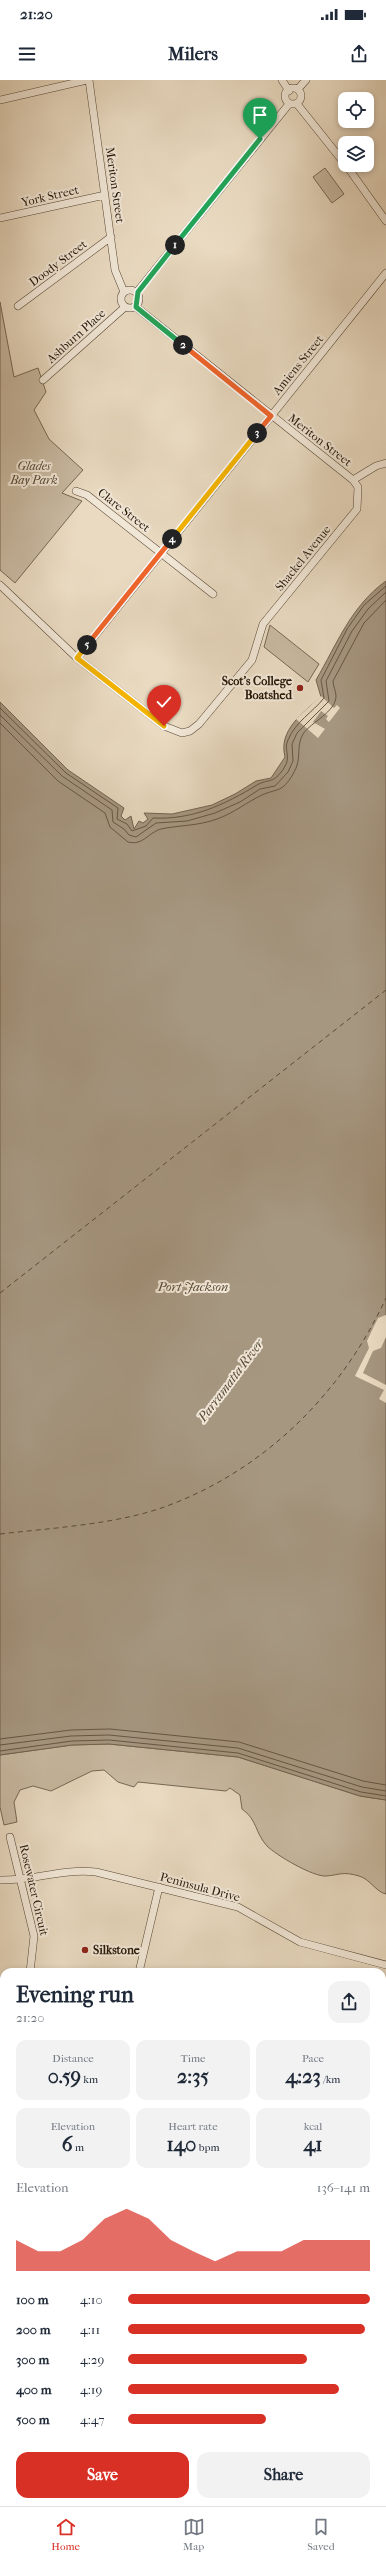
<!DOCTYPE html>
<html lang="en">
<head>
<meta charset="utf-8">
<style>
	body { margin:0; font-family:"IM FELL French Canon",serif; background:#f2f2f3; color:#1f2937; height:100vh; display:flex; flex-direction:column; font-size:15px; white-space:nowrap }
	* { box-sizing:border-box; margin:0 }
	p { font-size:13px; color:#747a83 }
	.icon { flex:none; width:22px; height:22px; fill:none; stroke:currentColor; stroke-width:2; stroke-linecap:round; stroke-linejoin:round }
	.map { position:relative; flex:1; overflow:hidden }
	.side { position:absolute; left:0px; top:1888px; width:386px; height:538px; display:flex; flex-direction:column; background:#fff; border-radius:12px 12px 0 0; box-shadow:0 2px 6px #0003 }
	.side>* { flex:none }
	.fabs { position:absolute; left:338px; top:12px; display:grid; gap:8px }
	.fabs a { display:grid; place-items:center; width:36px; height:36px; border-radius:8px; background:#fff; box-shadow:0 2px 6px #0003; font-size:20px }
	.pin { position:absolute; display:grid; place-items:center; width:34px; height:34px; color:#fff; margin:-41px -17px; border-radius:50% 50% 50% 0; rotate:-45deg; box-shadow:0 0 4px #0007 }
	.pin .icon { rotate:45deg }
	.km { position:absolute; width:20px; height:20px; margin:-10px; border-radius:50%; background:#222; color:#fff; font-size:11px; line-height:20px; text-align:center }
	.round { display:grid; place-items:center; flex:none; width:42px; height:42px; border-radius:12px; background:#f2f2f3 }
	.overview { display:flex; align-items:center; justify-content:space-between; height:68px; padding:0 16px }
	h1 { font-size:22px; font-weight:700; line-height:30px }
	.stats { display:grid; grid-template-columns:repeat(3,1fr); gap:6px; height:68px; padding:4px 16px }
	.stats div { display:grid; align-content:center; border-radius:10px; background:#f2f2f3; text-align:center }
	.stats b { font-size:20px; font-weight:700 }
	.stats small { font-size:11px; font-weight:400 }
	.stats p { font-size:11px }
	.chart { height:112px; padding:8px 16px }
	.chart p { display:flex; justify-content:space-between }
	.chart svg { width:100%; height:72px; margin-top:4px; fill:#d93025; opacity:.7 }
	.action { display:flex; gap:8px; margin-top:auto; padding:8px 16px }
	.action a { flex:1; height:46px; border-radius:12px; background:#d93025; color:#fff; font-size:16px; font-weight:700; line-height:46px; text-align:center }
	.action a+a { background:#f2f2f3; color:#1f2937 }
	ul { padding:0 16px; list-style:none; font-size:13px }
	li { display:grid; grid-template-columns:64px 48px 1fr; align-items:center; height:30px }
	li i { height:10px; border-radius:5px; background:#d93025 }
	.status { display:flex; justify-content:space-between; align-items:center; height:28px; padding:0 20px; background:#fff; direction:ltr }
	.status svg { height:11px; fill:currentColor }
	header { display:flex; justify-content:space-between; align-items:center; height:52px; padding:0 16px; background:#fff; font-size:18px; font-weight:700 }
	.tabs { display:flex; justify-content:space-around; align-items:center; height:56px; border-top:1px solid #e0e1e3; background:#fff; font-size:11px; color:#747a83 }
	.tabs a { display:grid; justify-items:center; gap:2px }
	.tabs .current { color:#d93025 }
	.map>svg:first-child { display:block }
	.green { fill:#c8b9a1; stroke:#766854 }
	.water { fill:#a69781; stroke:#726350 }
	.pier { fill:#e9dac1 }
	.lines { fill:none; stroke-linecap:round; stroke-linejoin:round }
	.shore { stroke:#665644; stroke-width:1 }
	.ferry { stroke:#594a37; stroke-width:1; stroke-dasharray:5 4; stroke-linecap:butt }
	.street-casing { stroke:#564735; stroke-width:8 }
	.street { stroke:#f1e7d7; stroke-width:7 }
	.split-1-casing { stroke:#fff; stroke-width:8 }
	.split-2-casing { stroke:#fff; stroke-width:8 }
	.split-3-casing { stroke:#fff; stroke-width:8 }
	.split-4-casing { stroke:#fff; stroke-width:8 }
	.split-5-casing { stroke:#fff; stroke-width:8 }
	.split-6-casing { stroke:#fff; stroke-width:8 }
	.split-1 { stroke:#22a559; stroke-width:5 }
	.split-2 { stroke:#22a559; stroke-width:5 }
	.split-3 { stroke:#f0652b; stroke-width:5 }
	.split-4 { stroke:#f5b400; stroke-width:5 }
	.split-5 { stroke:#f0652b; stroke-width:5 }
	.split-6 { stroke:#f5b400; stroke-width:5 }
	.poi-dot { fill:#8f2418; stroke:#f1e7d7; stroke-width:1.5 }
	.labels { text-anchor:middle; stroke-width:4; stroke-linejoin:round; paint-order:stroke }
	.street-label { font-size:12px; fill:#251606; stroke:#f1e7d7 }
	.park-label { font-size:12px; font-style:italic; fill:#564734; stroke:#f1e7d7 }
	.poi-label { font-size:12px; font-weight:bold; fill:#251606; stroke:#f1e7d7; text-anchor:end }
	.water-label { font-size:13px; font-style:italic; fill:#594a37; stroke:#f1e7d7 }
</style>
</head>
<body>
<div class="status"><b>21:20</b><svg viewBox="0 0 49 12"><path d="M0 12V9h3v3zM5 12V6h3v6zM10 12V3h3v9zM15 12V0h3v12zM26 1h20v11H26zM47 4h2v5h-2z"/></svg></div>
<header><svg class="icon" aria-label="menu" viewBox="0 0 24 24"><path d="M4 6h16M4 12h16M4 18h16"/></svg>Milers<svg class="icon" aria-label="share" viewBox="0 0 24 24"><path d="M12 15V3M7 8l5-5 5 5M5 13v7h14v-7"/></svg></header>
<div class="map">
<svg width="386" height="2426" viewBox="0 0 386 2426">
	<rect width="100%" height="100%" fill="#e9dac1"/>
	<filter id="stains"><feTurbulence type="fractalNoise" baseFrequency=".005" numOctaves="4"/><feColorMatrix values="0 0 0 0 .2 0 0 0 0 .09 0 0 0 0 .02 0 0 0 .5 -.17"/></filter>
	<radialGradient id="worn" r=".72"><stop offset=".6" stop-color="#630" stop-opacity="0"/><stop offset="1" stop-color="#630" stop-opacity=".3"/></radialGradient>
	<!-- green -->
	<path class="green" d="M325,88L344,114L332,123L313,97Z
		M0,222L14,297L38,288L46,312L34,330L49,359L83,390L62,413L82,421L15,503L0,490Z
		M270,545L319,584L308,602L264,567Z
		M109,1664L238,1677L360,1716L386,1720V1814C376,1812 370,1799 359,1796C342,1791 340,1795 326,1796C313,1797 276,1775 267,1766C255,1753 257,1739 242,1729L240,1715L230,1708L226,1711L138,1702L134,1707L118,1702L104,1690L92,1691L51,1711L33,1706L20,1710L14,1722L17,1742L4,1745L0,1727V1675L72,1665Z
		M386,2280V2357L382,2355V2288Z"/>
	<!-- water -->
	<path class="water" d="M386,501V1720L360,1716L238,1677L109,1664L72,1665L0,1675V622L68,690L124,728L121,736L125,740L131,736L134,749L139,741L143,743L148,739L144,733L172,734L212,725L235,714L256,701L271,698L285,677C278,650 303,633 321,617L316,600C337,564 351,526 386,501Z"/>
	<!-- pier -->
	<path class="pier" d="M321,616L334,628L337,625L340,628L329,642L326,639L328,636L321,631L313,642L325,649L318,658L296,639Z
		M386,1235V1257L381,1268L373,1271L363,1293L386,1305V1323L379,1319L384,1310L355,1296L369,1268L367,1261L374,1246L378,1238Z"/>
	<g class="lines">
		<!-- shore -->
		<path class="shore" d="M0,628L66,693L118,728L117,739L127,744L132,751L146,746L153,738C192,740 224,725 257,705C269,698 273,705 284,688C292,676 283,670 288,660C296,641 312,633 324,618L321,600L347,549L364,525L386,506
			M0,635L62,696L112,730L113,742L124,749L129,755L136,757L156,743L187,741L215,733L240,722L260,709L275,706L288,692L293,681L292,664L297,653L329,621L326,601L352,551L368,529L386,512
			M0,643L58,701L105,733L110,747L128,762C143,766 149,752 161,749C180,745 198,746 217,739C234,733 247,722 262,715C278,708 282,713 293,694C303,678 295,668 303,654C311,642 336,632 336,616C336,611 333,606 333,601L364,543L386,520
			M0,1659L71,1650L110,1649L239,1662L363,1701L386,1705
			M0,1665L71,1656L109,1655L238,1668L362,1707L386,1711
			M0,1671L72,1661L109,1660L238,1673L361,1712L386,1716"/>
		<!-- ferry -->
		<path class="ferry" d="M0,1213L386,910
			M0,1454C52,1448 119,1444 167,1426C266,1389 342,1313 386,1218"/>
		<!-- street casing -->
		<g class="street-casing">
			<path id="street" d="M89,0L115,190L124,212
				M282,0L289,11
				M285 16a8 8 0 1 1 16 0a8 8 0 1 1-16 0Z
				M298,9L306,0
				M0,20L87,0
				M297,24L345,84
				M346,85L386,141
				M0,138L105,115
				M121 219a9 9 0 1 1 18 0a9 9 0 1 1-18 0Z
				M137,212L289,24
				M18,226L111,157
				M43,300L125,227
				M353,400L376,386L386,383
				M76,411L87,415L213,514
				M0,505L77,578L164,646L182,653L190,651L199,644L252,580L263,544L357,429L358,407L353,400L136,227
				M77,578L386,193
				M10,1757L34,1856L30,1892
				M0,1800C33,1801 63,1788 96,1792L238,1827L300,1862L386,1885
				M139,1892L159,1807
				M0,1997L4,1998
				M382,2053L386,2050
				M382,2060L386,2065
				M382,2217L386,2218
				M0,2238L4,2222
				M382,2268L386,2261
				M0,2367L4,2368
				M382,2367L386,2369
				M227,2422L244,2426
				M46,2426L47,2422"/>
		</g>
		<!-- street -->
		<use href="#street" class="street"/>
	</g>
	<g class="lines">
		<!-- split-1 casing -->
		<g class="split-1-casing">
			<path id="split-1" d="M175,165L260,59"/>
		</g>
		<!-- split-2 casing -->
		<g class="split-2-casing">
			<path id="split-2" d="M175,165L138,212L136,227L183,265"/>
		</g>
		<!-- split-3 casing -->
		<g class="split-3-casing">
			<path id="split-3" d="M183,265L271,336L257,353"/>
		</g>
		<!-- split-4 casing -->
		<g class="split-4-casing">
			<path id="split-4" d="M172,459L257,353"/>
		</g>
		<!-- split-5 casing -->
		<g class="split-5-casing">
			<path id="split-5" d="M87,565L172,459"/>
		</g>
		<!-- split-6 casing -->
		<g class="split-6-casing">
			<path id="split-6" d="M87,565L77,578L164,646"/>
		</g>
		<!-- split-1 -->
		<use href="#split-1" class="split-1"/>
		<!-- split-2 -->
		<use href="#split-2" class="split-2"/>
		<!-- split-3 -->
		<use href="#split-3" class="split-3"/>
		<!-- split-4 -->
		<use href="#split-4" class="split-4"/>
		<!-- split-5 -->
		<use href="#split-5" class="split-5"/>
		<!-- split-6 -->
		<use href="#split-6" class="split-6"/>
	</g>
	<!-- markers -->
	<g class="poi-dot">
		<circle cx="300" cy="608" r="4"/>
		<circle cx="85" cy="1870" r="4"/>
	</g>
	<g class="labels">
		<!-- street labels -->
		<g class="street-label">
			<text transform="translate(115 105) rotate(82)" y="4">Meriton Street</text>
			<text transform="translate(50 116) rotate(-13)" y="4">York Street</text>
			<text transform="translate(58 183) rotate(-37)" y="4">Doody Street</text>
			<text transform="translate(76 256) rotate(-42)" y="4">Ashburn Place</text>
			<text transform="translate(298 285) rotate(-51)" y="4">Amiens Street</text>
			<text transform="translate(320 360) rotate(38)" y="4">Meriton Street</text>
			<text transform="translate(124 430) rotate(38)" y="4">Clare Street</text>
			<text transform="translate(303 478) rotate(-51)" y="4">Shackel Avenue</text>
			<text transform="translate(200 1807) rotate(15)" y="4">Peninsula Drive</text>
			<text transform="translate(34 1810) rotate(77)" y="4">Rosewater Circuit</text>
		</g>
		<!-- park labels -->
		<g class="park-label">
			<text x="34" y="390">Glades<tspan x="34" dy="14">Bay Park</tspan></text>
		</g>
		<!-- poi labels -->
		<g class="poi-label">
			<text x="292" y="605">Scot's College<tspan x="292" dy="14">Boatshed</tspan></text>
			<text x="93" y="1874" text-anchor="start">Silkstone</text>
		</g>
		<!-- water labels -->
		<g class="water-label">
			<text x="193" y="1211">Port Jackson</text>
			<text transform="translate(230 1300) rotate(-53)" y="5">Parramatta River</text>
		</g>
	</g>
	<rect width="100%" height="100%" filter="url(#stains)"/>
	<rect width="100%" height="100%" fill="url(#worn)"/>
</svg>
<div class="fabs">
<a><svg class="icon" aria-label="locate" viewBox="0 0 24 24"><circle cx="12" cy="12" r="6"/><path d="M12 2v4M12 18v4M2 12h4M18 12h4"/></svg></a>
<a><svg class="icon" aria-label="layers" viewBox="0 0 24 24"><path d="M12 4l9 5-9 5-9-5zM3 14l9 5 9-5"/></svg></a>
</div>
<div class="pin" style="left:260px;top:59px;background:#1e9e55"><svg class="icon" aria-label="arrive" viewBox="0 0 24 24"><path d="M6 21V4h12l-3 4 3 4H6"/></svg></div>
<div class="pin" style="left:164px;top:646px;background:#d93025"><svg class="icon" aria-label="check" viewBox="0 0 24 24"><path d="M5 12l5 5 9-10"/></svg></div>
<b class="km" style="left:175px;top:165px">1</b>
<b class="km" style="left:183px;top:265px">2</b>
<b class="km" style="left:257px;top:353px">3</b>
<b class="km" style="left:172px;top:459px">4</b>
<b class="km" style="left:87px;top:565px">5</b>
<section class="side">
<div class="overview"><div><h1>Evening run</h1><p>21:20</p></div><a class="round"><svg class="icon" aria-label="share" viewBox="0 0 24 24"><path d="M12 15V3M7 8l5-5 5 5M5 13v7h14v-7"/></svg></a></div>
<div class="stats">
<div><p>Distance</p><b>0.59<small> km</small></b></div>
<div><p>Time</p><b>2:35</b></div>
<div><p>Pace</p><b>4:23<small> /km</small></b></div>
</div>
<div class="stats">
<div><p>Elevation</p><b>6<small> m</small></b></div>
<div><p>Heart rate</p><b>140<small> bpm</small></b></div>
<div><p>kcal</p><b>41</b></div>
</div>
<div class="chart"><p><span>Elevation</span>136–141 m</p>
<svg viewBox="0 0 160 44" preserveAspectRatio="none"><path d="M0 44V25L10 32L20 32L30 25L40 12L50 6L60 12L70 25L80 32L90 38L100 32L110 32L120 32L130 25L140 25L150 25L160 25V44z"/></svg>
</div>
<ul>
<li><b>100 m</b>4:10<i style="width:100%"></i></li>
<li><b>200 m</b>4:11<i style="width:98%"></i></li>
<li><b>300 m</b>4:29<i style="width:74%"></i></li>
<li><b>400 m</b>4:19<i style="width:87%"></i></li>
<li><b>500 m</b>4:47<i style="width:57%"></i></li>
</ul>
<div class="action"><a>Save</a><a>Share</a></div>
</section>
</div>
<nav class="tabs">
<a class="current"><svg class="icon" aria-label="home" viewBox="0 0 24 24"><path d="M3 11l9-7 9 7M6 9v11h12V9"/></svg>Home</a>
<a><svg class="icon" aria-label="map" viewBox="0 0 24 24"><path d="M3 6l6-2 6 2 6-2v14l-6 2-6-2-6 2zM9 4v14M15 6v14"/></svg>Map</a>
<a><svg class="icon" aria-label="saved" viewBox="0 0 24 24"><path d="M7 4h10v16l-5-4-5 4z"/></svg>Saved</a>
</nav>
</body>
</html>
